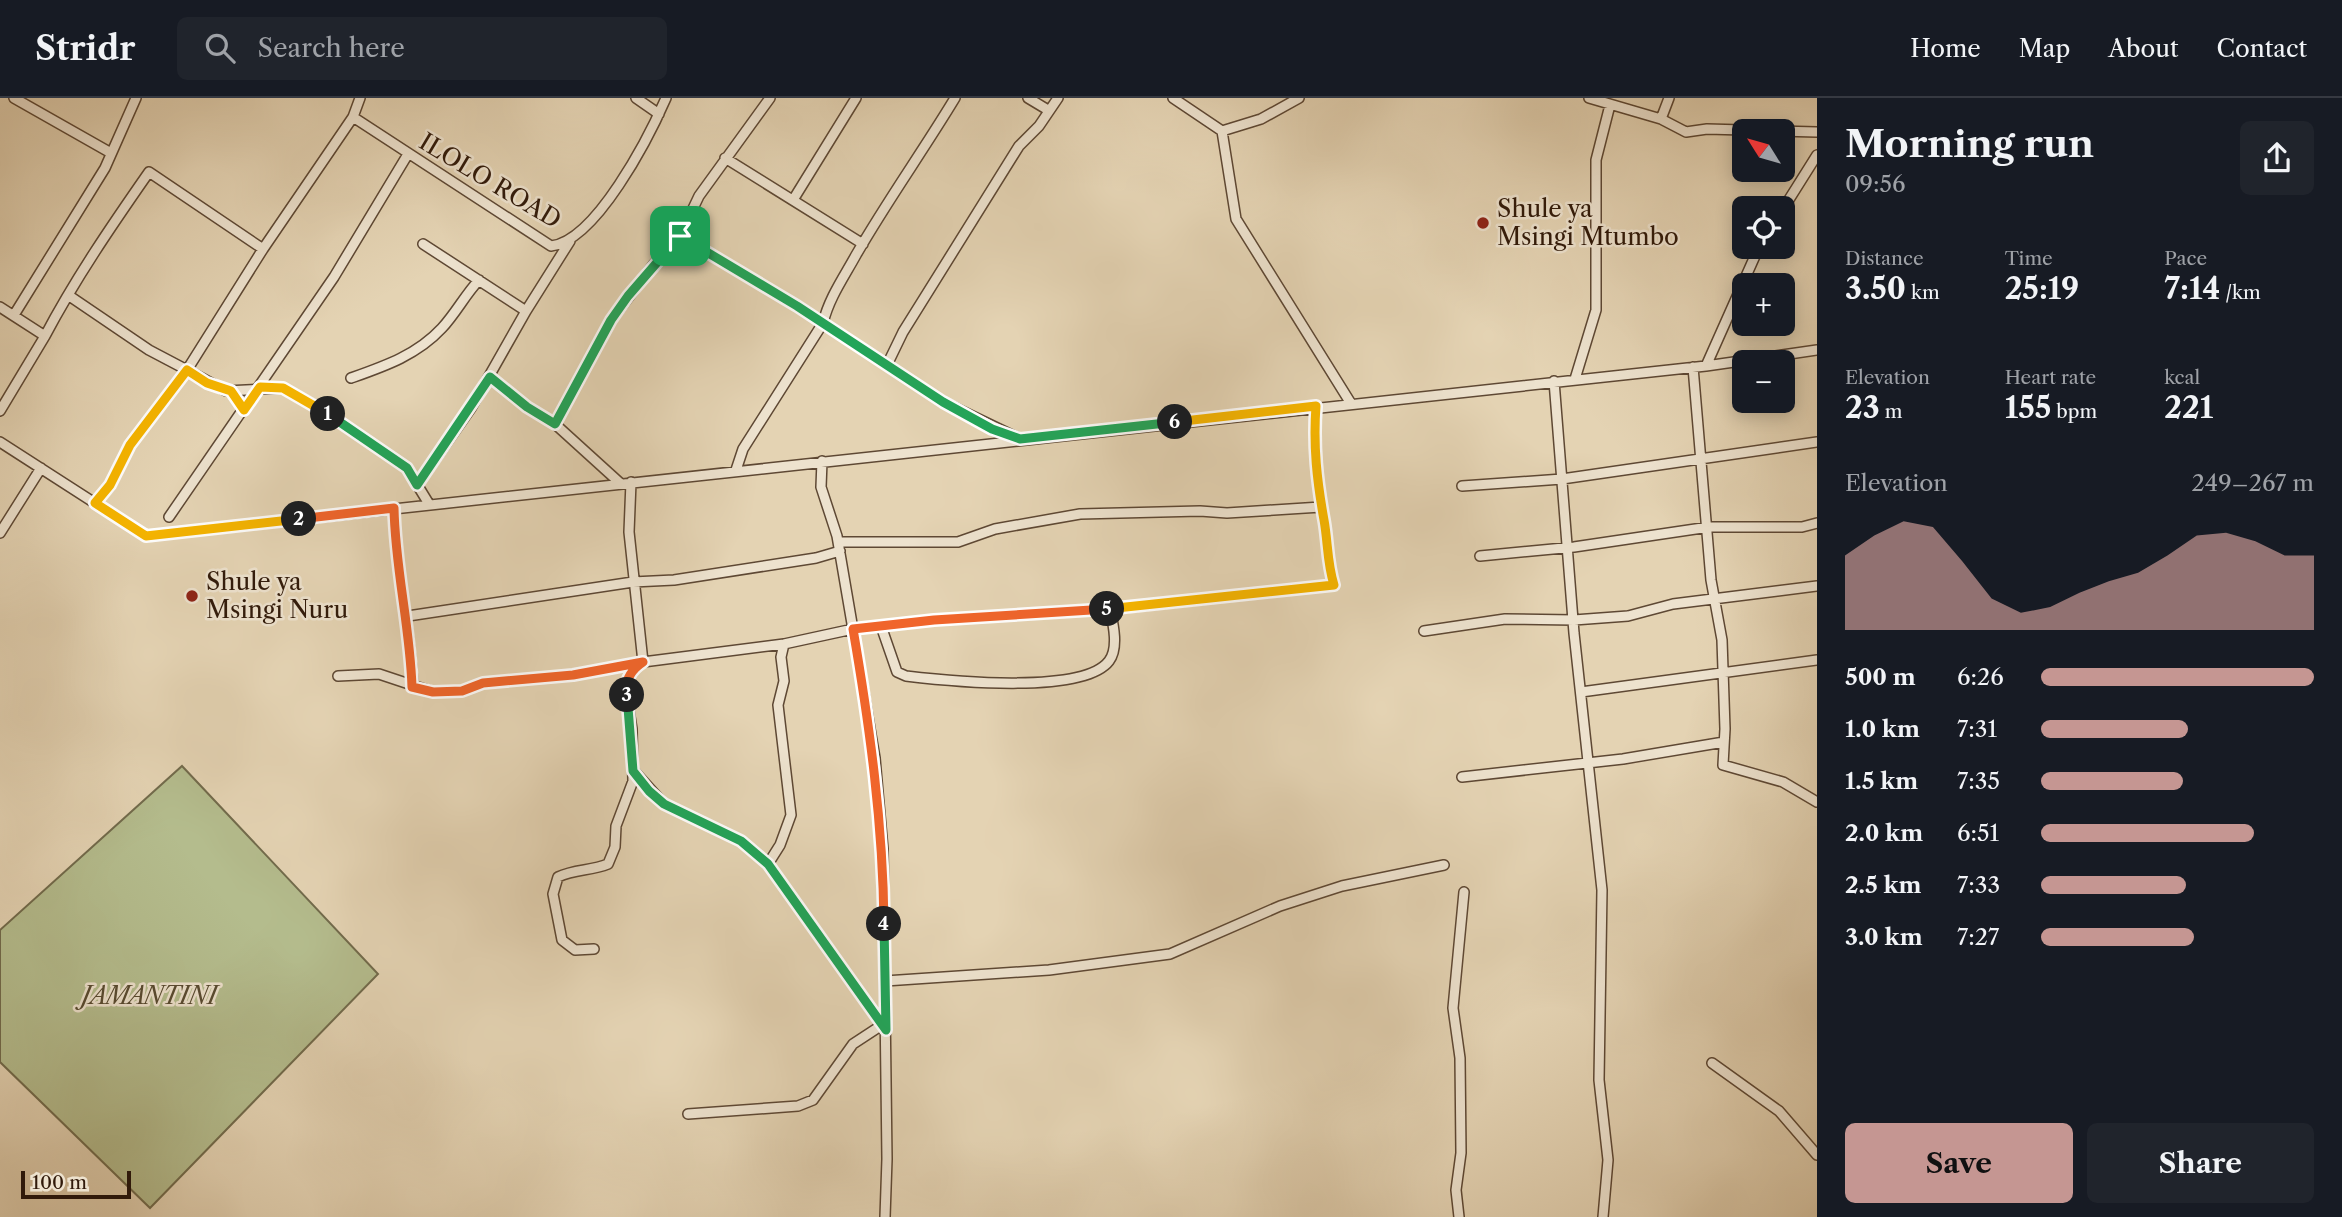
<!DOCTYPE html>
<html lang="en">
<head>
<meta charset="utf-8">
<style>
	body { margin:0; font-family:"Libre Caslon Text",serif; background:#20242c; color:#f1f3f6; height:100vh; display:flex; flex-direction:column; font-size:26px; white-space:nowrap }
	* { box-sizing:border-box; margin:0 }
	p { font-size:23px; color:#9ea1a6 }
	.icon { flex:none; width:38px; height:38px; fill:none; stroke:currentColor; stroke-width:2; stroke-linecap:round; stroke-linejoin:round }
	.map { position:relative; flex:1; overflow:hidden }
	.panel { display:flex; flex-direction:column; background:#171b24; width:525px }
	.panel>* { flex:none }
	.needle { width:46px; rotate:307deg }
	.tools { position:absolute; left:1732px; top:21px; display:grid; gap:14px }
	.tools a { display:grid; place-items:center; width:63px; height:63px; border-radius:10px; background:#171b24; box-shadow:0 4px 18px #0003; font-size:35px }
	.scale { position:absolute; left:21px; bottom:18px; width:110px; box-sizing:border-box; padding-left:7px; border:4px solid #311a0a; border-top:0; font-size:19px; line-height:24px; white-space:nowrap; color:#311a0a; -webkit-text-stroke:5px #ede2ce; paint-order:stroke }
	.pin { position:absolute; display:grid; place-items:center; width:60px; height:60px; color:#fff; margin:-30px; border-radius:14px; box-shadow:0 4px 10px #0006 }
	.km { position:absolute; width:35px; height:35px; margin:-18px; border-radius:50%; background:#222; color:#fff; font-size:19px; line-height:35px; text-align:center }
	.round { display:grid; place-items:center; flex:none; width:74px; height:74px; border-radius:10px; background:#20242c }
	.summary { display:flex; align-items:center; justify-content:space-between; height:119px; padding:0 28px }
	h1 { font-size:38px; font-weight:700; line-height:52px }
	.figures { display:grid; grid-template-columns:repeat(3,1fr); gap:10px; height:119px; padding:7px 28px }
	.figures div { display:grid; align-content:center }
	.figures b { font-size:30px; font-weight:700 }
	.figures small { font-size:19px; font-weight:400 }
	.figures p { font-size:19px }
	.chart { height:196px; padding:14px 28px }
	.chart p { display:flex; justify-content:space-between }
	.chart svg { width:100%; height:126px; margin-top:7px; fill:#c59692; opacity:.7 }
	.primary-button { display:flex; gap:14px; margin-top:auto; padding:14px 28px }
	.primary-button a { flex:1; height:80px; border-radius:10px; background:#c59692; color:#111; font-size:28px; font-weight:700; line-height:80px; text-align:center }
	.primary-button a+a { background:#20242c; color:#f1f3f6 }
	ul { padding:0 28px; list-style:none; font-size:23px }
	li { display:grid; grid-template-columns:112px 84px 1fr; align-items:center; height:52px }
	li i { height:18px; border-radius:9px; background:#c59692 }
	header { display:flex; align-items:center; gap:42px; box-sizing:border-box; height:98px; padding:0 35px; background:#171b24; border-bottom:2px solid #363941 }
	header strong { font-size:33px }
	nav { display:flex; gap:38px; margin-inline-start:auto; font-size:24px }
	.search { width:490px; height:63px; background:#20242c; display:flex; align-items:center; gap:18px; box-sizing:border-box; padding:0 24px; border-radius:10px; color:#9ea1a6; font-size:26px }
	main { display:flex; flex:1; min-height:0 }
	.map>svg:first-child { display:block }
	.green { fill:#b4bc8d; stroke:#726b4c; stroke-width:2 }
	.lines { fill:none; stroke-linecap:round; stroke-linejoin:round }
	.minor-casing { stroke:#5e4834; stroke-width:12 }
	.minor { stroke:#ede2ce; stroke-width:9 }
	.split-1-casing { stroke:#fff; stroke-width:14 }
	.split-2-casing { stroke:#fff; stroke-width:14 }
	.split-3-casing { stroke:#fff; stroke-width:14 }
	.split-4-casing { stroke:#fff; stroke-width:14 }
	.split-5-casing { stroke:#fff; stroke-width:14 }
	.split-6-casing { stroke:#fff; stroke-width:14 }
	.split-7-casing { stroke:#fff; stroke-width:14 }
	.split-1 { stroke:#22a559; stroke-width:9 }
	.split-2 { stroke:#f5b400; stroke-width:9 }
	.split-3 { stroke:#f0652b; stroke-width:9 }
	.split-4 { stroke:#22a559; stroke-width:9 }
	.split-5 { stroke:#f0652b; stroke-width:9 }
	.split-6 { stroke:#f5b400; stroke-width:9 }
	.split-7 { stroke:#22a559; stroke-width:9 }
	.poi-dot { fill:#8f2418; stroke:#ede2ce; stroke-width:2.5 }
	.labels { text-anchor:middle; stroke-width:5; stroke-linejoin:round; paint-order:stroke }
	.street-label { font-size:24px; fill:#311a0a; stroke:#ede2ce }
	.poi-label { font-size:24px; fill:#311a0a; stroke:#ede2ce; text-anchor:start }
	.park-label { font-size:24px; font-style:italic; fill:#584b31; stroke:#ede2ce }
</style>
</head>
<body>
<header>
<strong>Stridr</strong>
<div class="search"><svg class="icon" aria-label="search" viewBox="0 0 24 24"><circle cx="10" cy="10" r="6"/><path d="M15 15l6 6"/></svg>Search here</div>
<nav><a>Home</a><a>Map</a><a>About</a><a>Contact</a></nav>
</header>
<main>
<div class="map">
<svg width="1817" height="1119" viewBox="0 0 1817 1119">
	<rect width="100%" height="100%" fill="#e4d3b3"/>
	<filter id="stains"><feTurbulence type="fractalNoise" baseFrequency=".00286" numOctaves="4"/><feColorMatrix values="0 0 0 0 .2 0 0 0 0 .09 0 0 0 0 .02 0 0 0 .5 -.17"/></filter>
	<radialGradient id="worn" r=".72"><stop offset=".6" stop-color="#630" stop-opacity="0"/><stop offset="1" stop-color="#630" stop-opacity=".3"/></radialGradient>
	<!-- green -->
	<path class="green" d="M182,668L378,876L150,1110L0,964V832Z"/>
	<g class="lines">
		<!-- minor casing -->
		<g class="minor-casing">
			<path id="minor" d="M14,0L111,55
				M636,0L659,16
				M1028,0L1048,12
				M1173,0L1222,33L1236,121L1350,304
				M1589,0L1661,21L1686,34L1707,31L1817,34
				M353,19L551,148C596,143 649,39 666,0
				M1661,21L1669,0
				M1222,33L1261,21L1299,0
				M725,60L863,146
				M793,102L856,0
				M1783,111L1817,57
				M680,138L797,208L943,304L1018,340
				M423,146L526,213
				M263,151L353,19L360,0
				M0,209L45,238C75,181 112,127 149,74L263,151L187,272L149,252L68,197
				M14,217L105,70L136,0
				M887,267L903,234L1019,48L1039,28L1058,0
				M1706,268L1759,149
				M1693,269L1711,482L1722,542L1725,631L1723,667L1783,684L1817,704
				M490,279L527,309L555,326L620,385
				M351,280C385,268 417,257 442,230C456,215 465,197 479,182
				M1575,281L1596,212V62L1610,7
				M1554,283L1574,535L1602,792L1599,982L1608,1062L1603,1119
				M231,293L244,312
				M0,313L45,238
				M555,326L611,222L654,166L678,142L699,98L770,0
				M0,344L146,438L1706,268L1817,252
				M822,363L821,389L837,438L875,660L883,751L887,1061L885,1119
				M736,372L743,351L823,225C829,200 844,179 856,157C887,103 923,53 955,0
				M417,387L471,310L526,213L570,143
				M1462,388L1562,381L1817,344
				M95,405L110,388L130,347L187,272L226,293L283,290L317,309L407,370L429,406
				M394,410C395,470 410,528 413,589
				M169,419L334,179L408,56
				M0,435L41,370
				M838,444H958L995,431L1080,416L1200,413L1227,415L1321,409
				M1480,458L1574,449L1709,429H1802L1817,425
				M408,518L633,484L674,482L816,460L840,453
				M881,528L897,574L906,578C948,583 1083,597 1109,563C1119,550 1113,525 1110,511
				M1424,533L1505,521L1574,522L1628,518L1673,506L1817,488
				M338,578L379,576L433,594L462,593L483,585L573,577L643,564L784,546L853,531L934,522L1110,511L1334,487C1327,465 1328,444 1324,422C1317,383 1313,348 1316,308
				M1581,594L1817,562
				M634,673L664,706L741,743L768,766L885,931
				M1462,679L1623,661L1724,644
				M768,766L780,747L791,717L778,607L784,583L781,559L784,546
				M594,851L575,852L562,842L553,796L558,779C575,771 591,773 608,766L615,749L616,728L633,683L632,631L625,588L632,572L643,564L629,434L631,384
				M885,883L1049,872L1170,856L1280,808L1342,788L1444,767
				M1712,965L1779,1013L1817,1057
				M688,1016L798,1008L813,1002L853,946L882,927
				M1459,1119L1456,1092L1461,1055L1460,960L1453,910L1464,794"/>
		</g>
		<!-- minor -->
		<use href="#minor" class="minor"/>
	</g>
	<g class="lines">
		<!-- split-1 casing -->
		<g class="split-1-casing">
			<path id="split-1" d="M328,316L407,370L417,387L490,279L527,309L555,326L611,222L628,198L680,138"/>
		</g>
		<!-- split-2 casing -->
		<g class="split-2-casing">
			<path id="split-2" d="M299,421L146,438L95,405L110,387L130,347L187,272L207,285L231,293L244,312L260,289L283,290L328,316"/>
		</g>
		<!-- split-3 casing -->
		<g class="split-3-casing">
			<path id="split-3" d="M299,421L394,410C395,470 410,528 412,589L433,594L462,593L483,585L573,577L643,564C631,572 624,582 627,597"/>
		</g>
		<!-- split-4 casing -->
		<g class="split-4-casing">
			<path id="split-4" d="M627,597L633,673L649,693L664,706L741,743L768,766L886,932L884,826"/>
		</g>
		<!-- split-5 casing -->
		<g class="split-5-casing">
			<path id="split-5" d="M884,826C883,726 870,630 853,531L934,522L1107,511"/>
		</g>
		<!-- split-6 casing -->
		<g class="split-6-casing">
			<path id="split-6" d="M1107,511L1334,487C1327,465 1328,444 1324,422C1317,383 1313,348 1316,308L1175,324"/>
		</g>
		<!-- split-7 casing -->
		<g class="split-7-casing">
			<path id="split-7" d="M680,138L797,208L943,304L992,331L1020,341L1175,324"/>
		</g>
		<!-- split-1 -->
		<use href="#split-1" class="split-1"/>
		<!-- split-2 -->
		<use href="#split-2" class="split-2"/>
		<!-- split-3 -->
		<use href="#split-3" class="split-3"/>
		<!-- split-4 -->
		<use href="#split-4" class="split-4"/>
		<!-- split-5 -->
		<use href="#split-5" class="split-5"/>
		<!-- split-6 -->
		<use href="#split-6" class="split-6"/>
		<!-- split-7 -->
		<use href="#split-7" class="split-7"/>
	</g>
	<!-- markers -->
	<g class="poi-dot">
		<circle cx="1483" cy="125" r="7"/>
		<circle cx="192" cy="498" r="7"/>
	</g>
	<g class="labels">
		<!-- street labels -->
		<g class="street-label">
			<text transform="translate(490 83) rotate(31)" y="8">ILOLO ROAD</text>
		</g>
		<!-- poi labels -->
		<g class="poi-label">
			<text x="1497" y="119">Shule ya<tspan x="1497" dy="28">Msingi Mtumbo</tspan></text>
			<text x="206" y="492">Shule ya<tspan x="206" dy="28">Msingi Nuru</tspan></text>
		</g>
		<!-- park labels -->
		<g class="park-label">
			<text x="149" y="906">JAMANTINI</text>
		</g>
	</g>
	<rect width="100%" height="100%" filter="url(#stains)"/>
	<rect width="100%" height="100%" fill="url(#worn)"/>
</svg>
<div class="tools">
<a><svg class="needle" viewBox="-14 -14 28 28"><path d="M0-13l5 13h-10z" fill="#e53935"/><path d="M0 13l5-13h-10z" fill="#9ea1a6"/></svg></a>
<a><svg class="icon" aria-label="locate" viewBox="0 0 24 24"><circle cx="12" cy="12" r="6"/><path d="M12 2v4M12 18v4M2 12h4M18 12h4"/></svg></a>
<a>+</a>
<a>−</a>
</div>
<div class="scale">100 m</div>
<div class="pin" style="left:680px;top:138px;background:#1e9e55"><svg class="icon" aria-label="arrive" viewBox="0 0 24 24"><path d="M6 21V4h12l-3 4 3 4H6"/></svg></div>
<b class="km" style="left:328px;top:316px">1</b>
<b class="km" style="left:299px;top:421px">2</b>
<b class="km" style="left:627px;top:597px">3</b>
<b class="km" style="left:884px;top:826px">4</b>
<b class="km" style="left:1107px;top:511px">5</b>
<b class="km" style="left:1175px;top:324px">6</b>
</div>
<section class="panel">
<div class="summary"><div><h1>Morning run</h1><p>09:56</p></div><a class="round"><svg class="icon" aria-label="share" viewBox="0 0 24 24"><path d="M12 15V3M7 8l5-5 5 5M5 13v7h14v-7"/></svg></a></div>
<div class="figures">
<div><p>Distance</p><b>3.50<small> km</small></b></div>
<div><p>Time</p><b>25:19</b></div>
<div><p>Pace</p><b>7:14<small> /km</small></b></div>
</div>
<div class="figures">
<div><p>Elevation</p><b>23<small> m</small></b></div>
<div><p>Heart rate</p><b>155<small> bpm</small></b></div>
<div><p>kcal</p><b>221</b></div>
</div>
<div class="chart"><p><span>Elevation</span>249–267 m</p>
<svg viewBox="0 0 160 44" preserveAspectRatio="none"><path d="M0 44V18L10 11L20 6L30 8L40 20L50 33L60 38L70 36L80 31L90 27L100 24L110 18L120 11L130 10L140 13L150 18L160 18V44z"/></svg>
</div>
<ul>
<li><b>500 m</b>6:26<i style="width:100%"></i></li>
<li><b>1.0 km</b>7:31<i style="width:54%"></i></li>
<li><b>1.5 km</b>7:35<i style="width:52%"></i></li>
<li><b>2.0 km</b>6:51<i style="width:78%"></i></li>
<li><b>2.5 km</b>7:33<i style="width:53%"></i></li>
<li><b>3.0 km</b>7:27<i style="width:56%"></i></li>
</ul>
<div class="primary-button"><a>Save</a><a>Share</a></div>
</section>
</main>
</body>
</html>
